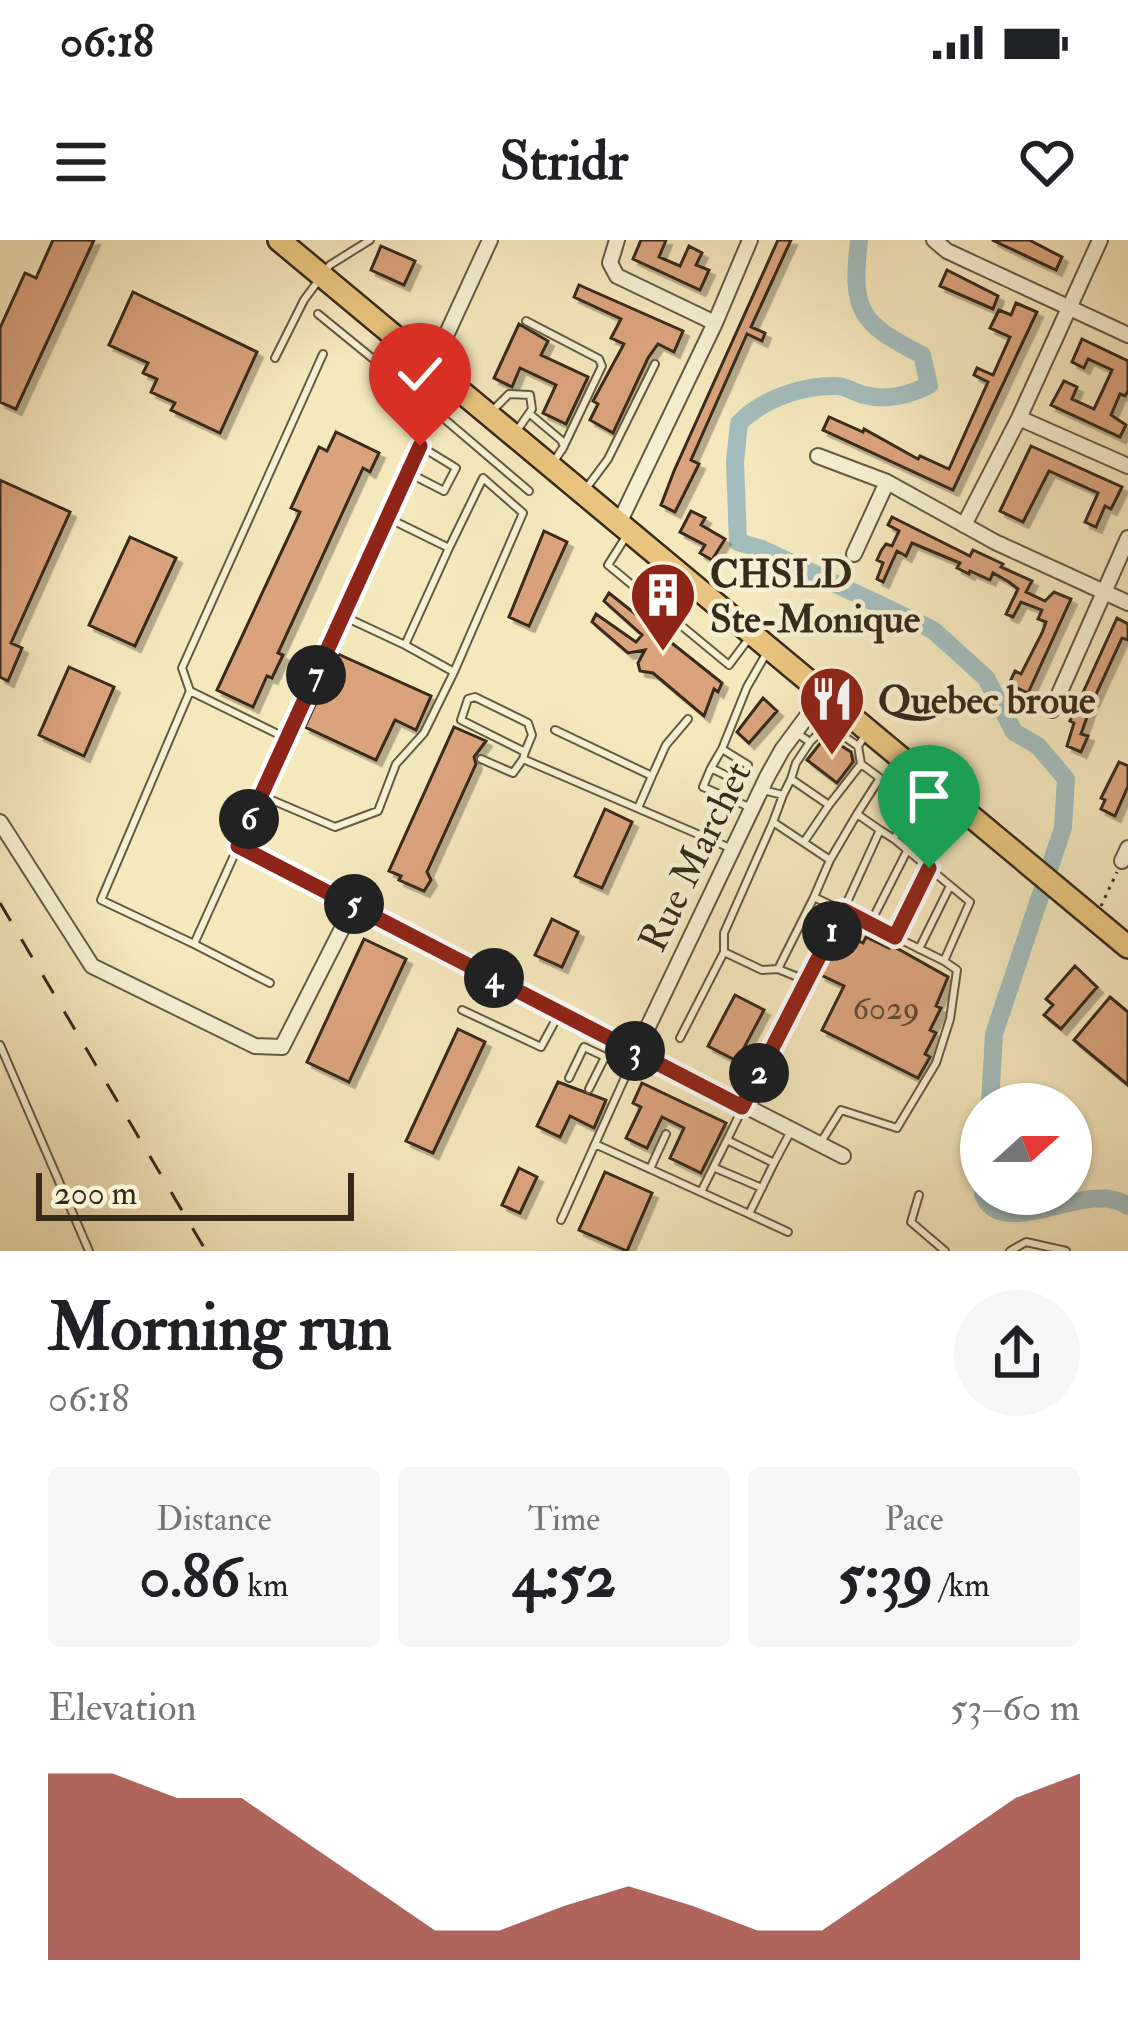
<!DOCTYPE html>
<html lang="en">
<head>
<meta charset="utf-8">
<style>
	body { margin:0; font-family:"IM FELL Double Pica",serif; background:#f6f6f6; color:#202124; height:100vh; display:flex; flex-direction:column; font-size:45px; white-space:nowrap }
	* { box-sizing:border-box; margin:0 }
	p { font-size:39px; color:#757577 }
	.icon { flex:none; width:66px; height:66px; fill:none; stroke:currentColor; stroke-width:2; stroke-linecap:round; stroke-linejoin:round }
	.map { position:relative; height:1011px; overflow:hidden }
	.panel { display:flex; flex-direction:column; background:#fff; flex:1 }
	.panel>* { flex:none }
	.needle { width:78px; rotate:69deg }
	.buttons { position:absolute; left:960px; top:843px; display:grid; gap:24px }
	.buttons a { display:grid; place-items:center; width:132px; height:132px; border-radius:50%; background:#fff; box-shadow:0 3px 9px #0004; font-size:60px }
	.scale { position:absolute; left:36px; bottom:30px; width:318px; box-sizing:border-box; padding-left:12px; border:6px solid #372a1b; border-top:0; font-size:33px; line-height:42px; white-space:nowrap; color:#372a1b; -webkit-text-stroke:9px #f8f0d4; paint-order:stroke }
	.pin { position:absolute; display:grid; place-items:center; width:102px; height:102px; color:#fff; margin:-123px -51px; border-radius:50% 50% 50% 0; rotate:-45deg; box-shadow:0 0 12px #0007 }
	.pin .icon { rotate:45deg }
	.km { position:absolute; width:60px; height:60px; margin:-30px; border-radius:50%; background:#222; color:#fff; font-size:33px; line-height:60px; text-align:center }
	.round { display:grid; place-items:center; flex:none; width:126px; height:126px; border-radius:63px; background:#f6f6f6 }
	.overview { display:flex; align-items:center; justify-content:space-between; height:204px; padding:0 48px }
	h1 { font-size:66px; font-weight:700; line-height:90px }
	.figures { display:grid; grid-template-columns:repeat(3,1fr); gap:18px; height:204px; padding:12px 48px }
	.figures div { display:grid; align-content:center; border-radius:12px; background:#f6f6f6; text-align:center }
	.figures b { font-size:60px; font-weight:700 }
	.figures small { font-size:33px; font-weight:400 }
	.figures p { font-size:33px }
	.chart { height:336px; padding:24px 48px }
	.chart p { display:flex; justify-content:space-between }
	.chart svg { width:100%; height:216px; margin-top:12px; fill:#8f2418; opacity:.7 }
	.status { display:flex; justify-content:space-between; align-items:center; height:84px; padding:0 60px; background:#fff; direction:ltr }
	.status svg { height:33px; fill:currentColor }
	header { display:flex; justify-content:space-between; align-items:center; height:156px; padding:0 48px; background:#fff; font-size:54px; font-weight:700 }
	.map>svg:first-child { display:block }
	.lines { fill:none; stroke-linecap:round; stroke-linejoin:round }
	.river { stroke:#a3bdbd; stroke-width:18 }
	.building { fill:#dba37c; stroke:#372a1b; stroke-width:3; filter:url(#shadow) }
	.lane-casing { stroke:#665a44; stroke-width:10 }
	.street-casing { stroke:#665a44; stroke-width:18 }
	.primary-casing { stroke:#372a1b; stroke-width:26 }
	.path { stroke:#372a1b; stroke-width:3; stroke-dasharray:3 6; stroke-linecap:butt }
	.lane { stroke:#f8f0d4; stroke-width:6 }
	.street { stroke:#f8f0d4; stroke-width:14 }
	.primary { stroke:#eac47e; stroke-width:21 }
	.rail { stroke:#372a1b; stroke-width:3; stroke-dasharray:21 21; stroke-linecap:butt }
	.route-casing { stroke:#fff; stroke-width:24 }
	.route { stroke:#8f2418; stroke-width:15 }
	.labels { text-anchor:middle; stroke-width:9; stroke-linejoin:round; paint-order:stroke }
	.number-label { font-size:33px; fill:#604833 }
	.poi-label { font-size:39px; font-weight:bold; fill:#372a1b; stroke:#f8f0d4; text-anchor:start }
	.street-label { font-size:39px; fill:#372a1b; stroke:#f8f0d4 }
</style>
</head>
<body>
<div class="status"><b>06:18</b><svg viewBox="0 0 49 12"><path d="M0 12V9h3v3zM5 12V6h3v6zM10 12V3h3v9zM15 12V0h3v12zM26 1h20v11H26zM47 4h2v5h-2z"/></svg></div>
<header><svg class="icon" aria-label="menu" viewBox="0 0 24 24"><path d="M4 6h16M4 12h16M4 18h16"/></svg>Stridr<svg class="icon" aria-label="heart" viewBox="0 0 24 24"><path d="M12 20l-8-8c-3-5 5-10 8-4 3-6 11-1 8 4z"/></svg></header>
<div class="map">
<svg width="1128" height="1011" viewBox="0 0 1128 1011">
	<defs>
		<filter id="shadow"><feDropShadow dx="5.5" dy="5.5" stdDeviation="0" flood-color="#0004"/></filter>
	</defs>
	<rect width="100%" height="100%" fill="#f5e8bd"/>
	<filter id="stains"><feTurbulence type="fractalNoise" baseFrequency=".00167" numOctaves="4"/><feColorMatrix values="0 0 0 0 .2 0 0 0 0 .09 0 0 0 0 .02 0 0 0 .5 -.17"/></filter>
	<radialGradient id="worn" r=".72"><stop offset=".6" stop-color="#630" stop-opacity="0"/><stop offset="1" stop-color="#630" stop-opacity=".3"/></radialGradient>
	<g class="lines">
		<!-- river -->
		<path class="river" d="M859,0C851,71 859,83 922,115L929,145C910,155 886,161 864,155C855,153 846,146 837,146C802,145 763,159 739,183L735,222L738,302L762,309L933,390L986,438L1014,492L1038,506L1066,539L1063,588L994,794L990,864
			M983,954C1001,1004 1090,937 1128,966"/>
	</g>
	<!-- building -->
	<path class="building" d="M53,0H94L16,169L0,162V88L25,33L36,38Z
		M641,0H666L659,17L680,26L689,6L702,13L696,25L709,30L700,50L633,19Z
		M778,0H791L751,87L765,93L762,101L747,94L691,220L699,224L675,272L661,265L674,231Z
		M992,0H1029L1062,17L1056,30Z
		M381,6L415,21L404,45L371,30Z
		M947,30L998,56L993,69L940,46Z
		M579,45L683,91L674,112L658,104L648,118L613,193L590,180L598,164L593,161L624,104L611,98L621,79L574,57Z
		M133,52L257,112L220,193L171,170L175,163L151,152L157,139L143,133L148,123L109,105Z
		M1016,63L1037,72L953,250L823,190L829,177L863,192L864,189L918,219L920,216L949,229L988,142L974,135L977,128L993,135L1010,97L990,88L999,70L1011,75Z
		M519,84L548,101L541,115L588,137L566,184L543,173L556,145L520,128L512,147L494,138Z
		M1082,99L1128,121V151L1125,156L1120,154L1111,175L1126,185L1120,197L1051,165L1064,141L1077,147L1072,159L1094,169L1102,152L1112,130L1088,119L1084,128L1072,122Z
		M336,192L379,213L370,232L363,228L278,413L283,415L272,438L267,436L253,467L217,450L300,272L291,268L319,207L327,211Z
		M1031,206L1122,247L1111,269L1105,266L1096,287L1085,282L1098,253L1049,231L1023,282L1000,271Z
		M0,240L70,272L11,403L22,408L8,441L0,437Z
		M691,271L705,278L701,285L725,299L712,320L700,313L705,305L680,292Z
		M892,277L970,316L973,310L1003,324L1001,327L1032,341L1026,352L1045,361L1054,352L1071,359L1028,453L1009,444L1015,431L1021,434L1042,393L1046,382L1038,379L1042,370L1021,362L1013,377L1006,374L1018,349L1009,342L993,333L990,340L970,331L969,334L957,328L960,323L912,303L906,316L897,311L883,342L877,339L883,323L877,320L881,311L886,304L892,306L899,291L888,285Z
		M544,291L567,302L529,386L509,377Z
		M130,297L176,318L135,406L89,385Z
		M609,353L722,443L718,452L714,449L704,476L653,433L640,431L638,423L645,410L628,413L592,382L596,374L636,402L642,395L604,361Z
		M1117,378L1128,384V400L1122,398L1092,463L1081,494L1088,496L1081,512L1067,506L1074,483L1070,481Z
		M338,414L431,456L416,490L395,480L376,520L305,487Z
		M69,427L114,447L84,516L39,495Z
		M763,458L777,471L749,503L737,492Z
		M454,487L486,501L474,517L476,524L427,632L431,640L424,651L399,640L401,636L389,631Z
		M826,496L851,512L853,522L837,543L807,520Z
		M1119,522L1128,526V546L1115,576L1101,569L1105,560L1101,558Z
		M605,569L632,582L602,648L575,636Z
		M552,679L578,692L562,727L535,715Z
		M842,693L863,703L866,697L889,708L891,705L948,737L936,766L941,768L930,790L936,793L925,814L930,817L918,838L822,790L844,746L821,735Z
		M364,699L406,719L349,842L307,822Z
		M1075,726L1097,747L1061,789L1044,775L1053,765L1046,759Z
		M735,755L764,770L737,821L708,806Z
		M1110,757L1128,772V845L1074,800Z
		M458,789L485,802L433,913L406,901Z
		M558,842L606,860L594,888L570,876L560,897L537,886Z
		M642,843L726,883L701,933L670,918L684,888L662,877L647,908L626,898L641,867L633,863Z
		M519,928L537,937L520,973L502,965Z
		M605,932L652,953L627,1011L579,990Z"/>
	<g class="lines">
		<!-- lane casing -->
		<g class="lane-casing">
			<path id="lane" d="M318,74L404,144
				M526,81L599,119L602,126L562,210
				M275,118L304,60L330,25L370,0
				M422,122L404,144L415,154L434,133
				M415,154L529,251
				M492,171L509,154L530,155L532,169L516,192
				M530,174L561,200L564,206L553,223
				M407,232L420,206
				M585,250L608,219L655,124
				M627,295L608,325L729,425L750,397
				M343,376L405,405L449,308L386,277
				M405,405L454,432L523,273L483,238L449,308
				M190,451L101,660L194,704L407,232L444,251L456,228L420,206L414,192L429,165
				M555,490L652,536L638,568
				M867,493L858,506L861,524L880,538L857,574L880,590
				M798,494L810,502L823,489H833L858,506
				M286,498L190,451L182,428L323,114
				M810,502L796,523L791,539L829,565L861,524
				M722,509L747,447L766,414
				M481,519L513,533L523,519L730,608
				M523,519L525,512L461,480L468,459L475,457L528,483L532,495L525,512
				M711,528L722,509L748,525L741,543L711,528L703,547L749,567
				M652,536L666,505L688,479
				M763,550L783,555L791,539
				M260,555L335,587L378,571L396,524L424,493L454,432
				M783,555L773,582L830,620L857,574
				M898,592H913L940,560
				M894,599L880,590L843,671L944,721L970,662L894,599L898,592L893,576L920,540
				M804,602L829,565
				M814,657L778,729L805,740L843,671L814,657L830,620
				M870,684L907,611
				M895,697L929,628
				M194,704L270,743
				M919,709L950,646
				M724,712V693L773,582
				M462,770L541,807L560,772
				M680,798L724,712L762,730L778,729
				M0,805L89,1011
				M569,838L584,807L629,828
				M589,849L605,817
				M727,900L805,740
				M821,902L841,870L897,888L936,823L950,779L957,730L944,721
				M595,904L749,974L774,923L727,900L701,952
				M774,923L791,891
				M715,928L762,948
				M650,929L666,894
				M919,955L911,982L945,1011
				M749,974L788,992
				M561,980L635,815
				M1010,1011L1026,1002L1066,1011"/>
		</g>
		<!-- street casing -->
		<g class="street-casing">
			<path id="street" d="M617,0L610,23L617,36L715,83
				M934,0L947,11L1128,95
				M432,126L490,0
				M1019,178L1128,226
				M818,216L887,242L995,302L1128,363
				M619,283L715,83L750,0
				M964,285L1019,178L1100,0
				M854,314L887,242
				M1052,470L1128,298
				M0,582L92,726L255,806L282,807L354,665
				M238,606L843,916
				M1122,621L1128,608
				M636,812L767,537L782,510L822,456"/>
		</g>
		<!-- primary casing -->
		<g class="primary-casing">
			<path id="primary" d="M279,0L1128,707"/>
		</g>
		<!-- path -->
		<path class="path" d="M1101,666L1117,632"/>
		<!-- lane -->
		<use href="#lane" class="lane"/>
		<!-- street -->
		<use href="#street" class="street"/>
		<!-- primary -->
		<use href="#primary" class="primary"/>
		<!-- rail -->
		<path class="rail" d="M0,663L206,1011"/>
	</g>
	<g class="lines">
		<!-- route casing -->
		<g class="route-casing">
			<path id="route" d="M420,206L238,606L742,867L843,670L895,697L929,628"/>
		</g>
		<!-- route -->
		<use href="#route" class="route"/>
	</g>
	<!-- icons -->
	<defs>
		<g id="building-pin" transform="scale(3.45)"><path d="M0 17L-7.5 6A9.5 9.5 0 1 1 7.5 6Z" fill="#8f2418" stroke="#f8f0d4"/><path d="M-4-6H4V6H1V3H-1V6H-4ZM-2.5-4.3h1.7v1.8h-1.7ZM.8-4.3h1.7v1.8H.8ZM-2.5-1h1.7V.8h-1.7ZM.8-1h1.7V.8H.8Z" fill="#fff"/></g>
		<g id="restaurant-pin" transform="scale(3.45)"><path d="M0 17L-7.5 6A9.5 9.5 0 1 1 7.5 6Z" fill="#8f2418" stroke="#f8f0d4"/><path d="M-5-6h1v4h1v-4h1v4h1v-4h1v5L-1.5 .5V6h-2V.5L-5-1ZM5-6V6H3V1.5H1.5Q1.5-4 5-6Z" fill="#fff"/></g>
	</defs>
	<g fill-rule="evenodd">
		<use href="#building-pin" x="663" y="355"/>
		<use href="#restaurant-pin" x="832" y="459"/>
	</g>
	<g class="labels">
		<!-- number labels -->
		<g class="number-label">
			<text x="886" y="779">6029</text>
		</g>
		<!-- poi labels -->
		<g class="poi-label">
			<text x="710" y="347">CHSLD<tspan x="710" dy="45">Ste-Monique</tspan></text>
			<text x="878" y="473">Quebec broue</text>
		</g>
		<!-- street labels -->
		<g class="street-label">
			<text transform="translate(694 616) rotate(-64)" y="14">Rue Marchet</text>
		</g>
	</g>
	<rect width="100%" height="100%" filter="url(#stains)"/>
	<rect width="100%" height="100%" fill="url(#worn)"/>
</svg>
<div class="buttons">
<a><svg class="needle" viewBox="-14 -14 28 28"><path d="M0-13l5 13h-10z" fill="#e53935"/><path d="M0 13l5-13h-10z" fill="#757577"/></svg></a>
</div>
<div class="scale">200 m</div>
<div class="pin" style="left:929px;top:628px;background:#1e9e55"><svg class="icon" aria-label="arrive" viewBox="0 0 24 24"><path d="M6 21V4h12l-3 4 3 4H6"/></svg></div>
<div class="pin" style="left:420px;top:206px;background:#d93025"><svg class="icon" aria-label="check" viewBox="0 0 24 24"><path d="M5 12l5 5 9-10"/></svg></div>
<b class="km" style="left:832px;top:691px">1</b>
<b class="km" style="left:759px;top:833px">2</b>
<b class="km" style="left:635px;top:811px">3</b>
<b class="km" style="left:494px;top:738px">4</b>
<b class="km" style="left:354px;top:664px">5</b>
<b class="km" style="left:249px;top:579px">6</b>
<b class="km" style="left:316px;top:435px">7</b>
</div>
<section class="panel">
<div class="overview"><div><h1>Morning run</h1><p>06:18</p></div><a class="round"><svg class="icon" aria-label="share" viewBox="0 0 24 24"><path d="M12 15V3M7 8l5-5 5 5M5 13v7h14v-7"/></svg></a></div>
<div class="figures">
<div><p>Distance</p><b>0.86<small> km</small></b></div>
<div><p>Time</p><b>4:52</b></div>
<div><p>Pace</p><b>5:39<small> /km</small></b></div>
</div>
<div class="chart"><p><span>Elevation</span>53–60 m</p>
<svg viewBox="0 0 160 44" preserveAspectRatio="none"><path d="M0 44V6L10 6L20 11L30 11L40 20L50 29L60 38L70 38L80 33L90 29L100 33L110 38L120 38L130 29L140 20L150 11L160 6V44z"/></svg>
</div>
</section>
</body>
</html>
